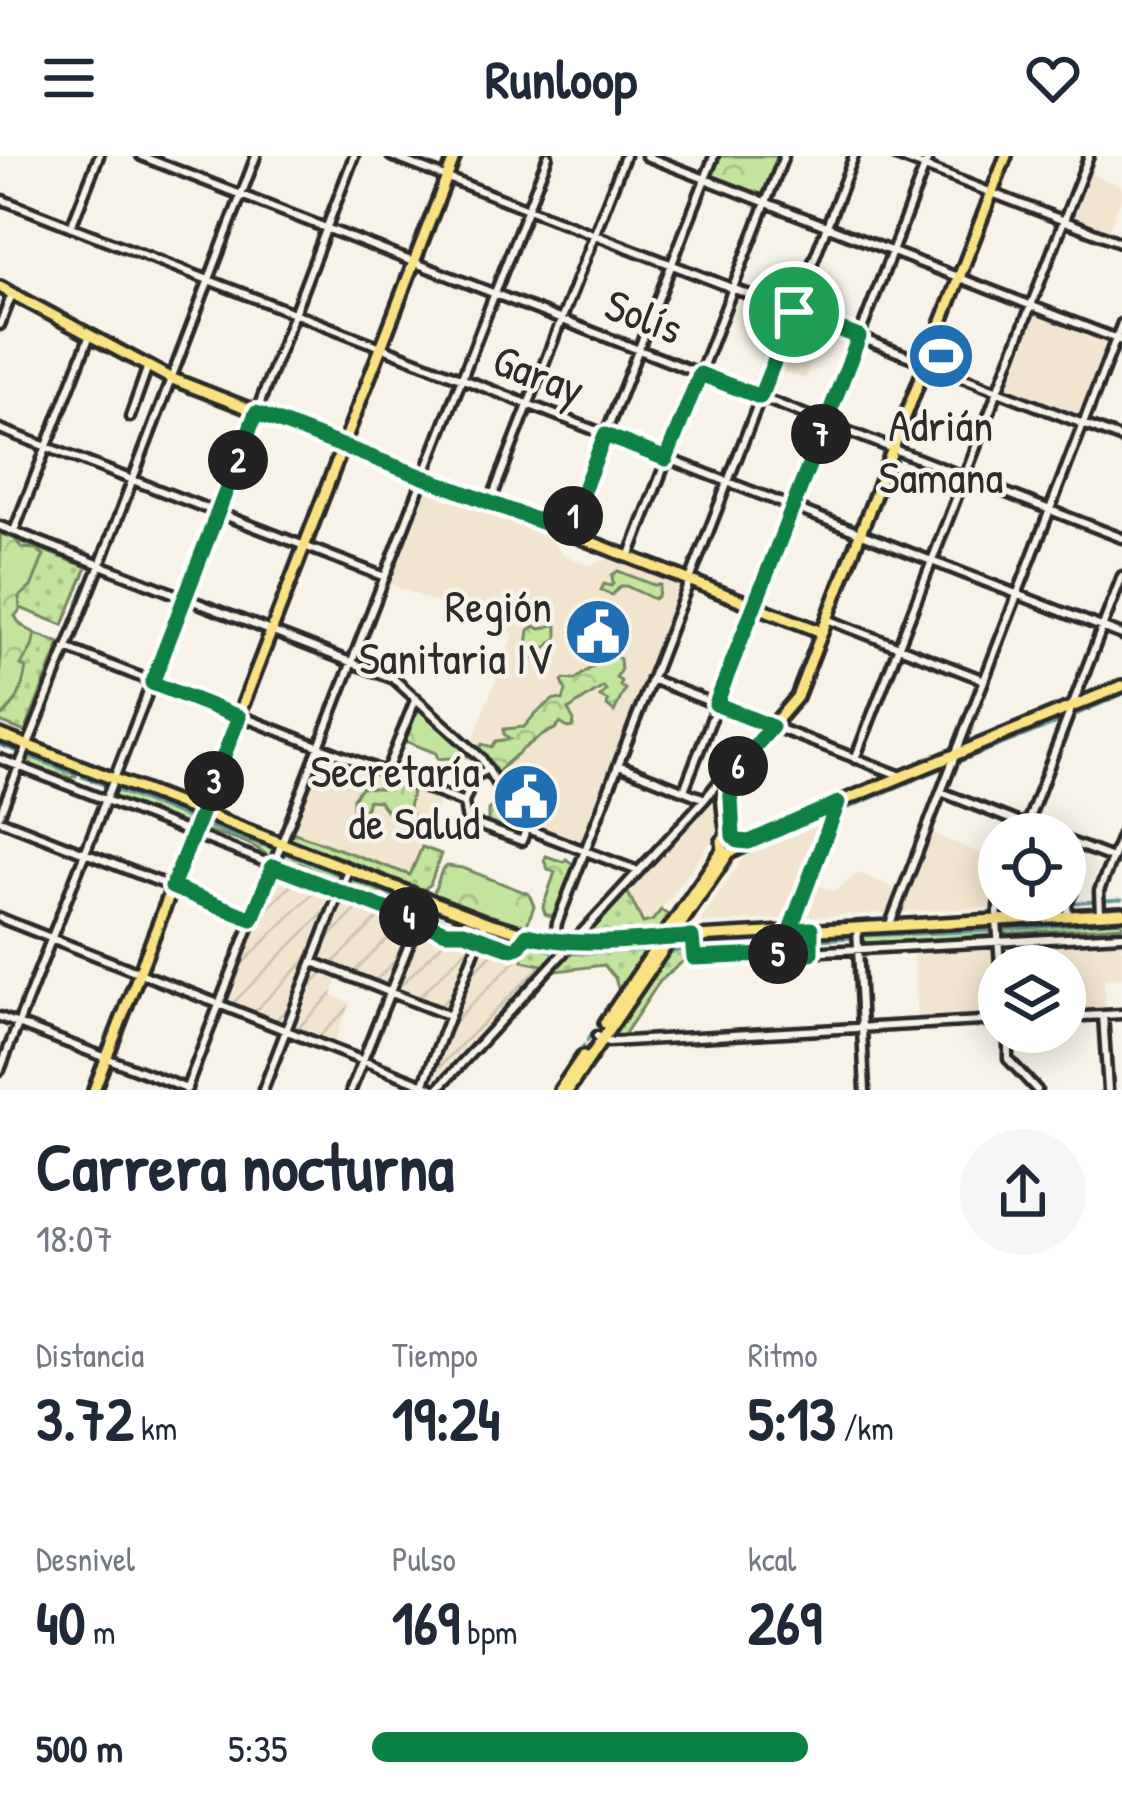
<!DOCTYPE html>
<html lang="es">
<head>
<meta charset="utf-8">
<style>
	body { margin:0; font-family:"Patrick Hand",sans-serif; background:#f6f6f7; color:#1f2937; height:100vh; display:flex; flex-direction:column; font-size:45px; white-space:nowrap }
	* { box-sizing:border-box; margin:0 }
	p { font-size:39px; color:#747a83 }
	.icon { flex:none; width:66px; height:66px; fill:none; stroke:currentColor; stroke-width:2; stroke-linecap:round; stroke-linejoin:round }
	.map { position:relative; height:934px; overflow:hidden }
	.panel { display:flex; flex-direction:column; background:#fff; flex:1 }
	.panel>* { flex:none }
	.tools { position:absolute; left:978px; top:657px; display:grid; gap:24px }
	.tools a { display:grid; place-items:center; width:108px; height:108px; border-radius:50%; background:#fff; box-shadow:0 6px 30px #0003; font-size:60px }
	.pin { position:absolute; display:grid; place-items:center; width:102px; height:102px; color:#fff; margin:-51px; border:6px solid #fff; border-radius:50%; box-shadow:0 3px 12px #0007 }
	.km { position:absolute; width:60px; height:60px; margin:-30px; border-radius:50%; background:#222; color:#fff; font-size:33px; line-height:60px; text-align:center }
	.round { display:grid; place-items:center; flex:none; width:126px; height:126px; border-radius:63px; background:#f6f6f7 }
	.overview { display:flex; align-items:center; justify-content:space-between; height:204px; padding:0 36px }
	h1 { font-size:66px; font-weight:700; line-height:90px }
	.figures { display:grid; grid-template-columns:repeat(3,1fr); gap:18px; height:204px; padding:12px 36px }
	.figures div { display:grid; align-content:center }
	.figures b { font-size:60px; font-weight:700 }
	.figures small { font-size:33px; font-weight:400 }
	.figures p { font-size:33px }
	ul { padding:0 36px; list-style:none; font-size:39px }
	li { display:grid; grid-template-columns:192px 144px 1fr; align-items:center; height:90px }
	li i { height:30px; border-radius:15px; background:#0b8043 }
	header { display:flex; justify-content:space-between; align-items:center; height:156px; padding:0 36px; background:#fff; font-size:54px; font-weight:700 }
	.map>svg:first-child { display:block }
	.built { fill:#f2e5d0 }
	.industrial { fill:url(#industrial-furrows) }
	.grass { fill:url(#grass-dots); stroke:#768864; stroke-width:3 }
	.forest { fill:url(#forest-crowns); stroke:#768864; stroke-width:3 }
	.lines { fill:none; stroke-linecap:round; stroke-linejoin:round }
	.stream { stroke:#66989b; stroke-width:3 }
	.minor-casing { stroke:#2b2b2b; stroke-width:15 }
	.major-casing { stroke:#2b2b2b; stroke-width:18 }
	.minor { stroke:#f7f3e8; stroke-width:6 }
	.major { stroke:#f8e281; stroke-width:9 }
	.route-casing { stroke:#fff; stroke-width:24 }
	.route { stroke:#0b8043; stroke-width:15 }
	.labels { text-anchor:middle; stroke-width:9; stroke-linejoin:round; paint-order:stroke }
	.street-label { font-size:45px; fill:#2b2b2b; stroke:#f7f3e8 }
	.poi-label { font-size:45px; fill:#2b2b2b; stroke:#f7f3e8; text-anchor:end }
</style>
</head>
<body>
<header><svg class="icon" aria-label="menu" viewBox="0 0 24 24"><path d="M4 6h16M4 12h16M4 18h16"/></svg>Runloop<svg class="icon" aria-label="heart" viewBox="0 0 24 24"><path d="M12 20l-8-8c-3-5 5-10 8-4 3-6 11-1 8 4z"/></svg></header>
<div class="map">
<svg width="1122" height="934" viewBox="0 0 1122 934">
	<defs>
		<pattern id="industrial-furrows" width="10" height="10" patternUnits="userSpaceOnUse" patternTransform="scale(3)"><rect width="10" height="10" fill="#f2e5d0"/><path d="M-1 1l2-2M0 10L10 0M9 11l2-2" fill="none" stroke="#d0c5b3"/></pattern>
		<pattern id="grass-dots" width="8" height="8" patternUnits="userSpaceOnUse" patternTransform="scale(3)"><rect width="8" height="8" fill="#c2e49d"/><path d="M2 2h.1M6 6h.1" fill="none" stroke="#a7c487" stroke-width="1.8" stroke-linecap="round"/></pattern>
		<pattern id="forest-crowns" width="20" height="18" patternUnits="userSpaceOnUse" patternTransform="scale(3)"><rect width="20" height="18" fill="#c2e49d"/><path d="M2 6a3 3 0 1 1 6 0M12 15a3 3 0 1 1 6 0" fill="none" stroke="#a7c487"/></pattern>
	</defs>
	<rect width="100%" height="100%" fill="#f7f3e8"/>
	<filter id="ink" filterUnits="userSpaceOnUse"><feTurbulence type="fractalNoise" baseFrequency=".00833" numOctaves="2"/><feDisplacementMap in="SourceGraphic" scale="24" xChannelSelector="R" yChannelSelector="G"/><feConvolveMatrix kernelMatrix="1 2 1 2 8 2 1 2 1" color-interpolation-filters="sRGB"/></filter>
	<g filter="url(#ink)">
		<!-- built -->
		<path class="built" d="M1088,17L1122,30V41L1108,75L1072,59Z
			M1031,150L1116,182L1083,268L998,235Z
			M785,193L812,204L805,223L778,213Z
			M427,328L543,372L551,380L561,398L589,409L616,401L683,428L582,688L523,667L485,602L471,588L514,477L386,427L423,330Z
			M324,600L440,644L411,719L291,676Z
			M710,647L720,654L721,673L661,754L652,765L643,768L627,735Z
			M840,659L815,728L834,735L860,717L897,734L922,673L999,705V732L991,751L703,767L701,764L744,701Z
			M1122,786V821L1104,823L1106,856L1065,858V810H999V862L917,866L913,794Z"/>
		<!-- industrial -->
		<path class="industrial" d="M274,718L485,795L546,809L429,933L419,929L445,860L340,819L332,839L350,847L334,887L224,846Z"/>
		<!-- grass -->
		<path class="grass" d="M0,378L87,411L63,469L0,444Z
			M0,464L60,487L25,576L0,566Z
			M30,596L75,614L76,620L70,622L28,609L25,605Z
			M116,630L193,660V667L187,669L112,641Z
			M209,664L274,689L276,693L273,699L268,700C251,685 224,679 202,674L204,666Z
			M291,672L292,676L410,719L422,691L441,698L430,729L421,735L291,685L288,681Z
			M284,693L339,714L343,720L336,724L299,707L282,710L277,704Z
			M353,720L420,745V751L413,754L354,731L348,725Z
			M627,735L643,767L652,765L661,754L671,761C656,786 621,780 594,781L591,779V774Z
			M1066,744L1060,754L1012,757L1003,755L1004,748Z
			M1122,761V770L1004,778L1001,773L1004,768Z
			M980,769L992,770L993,779L869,788L861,785V779L874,775Z
			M804,780L807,782L804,790L767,791L702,798L696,796L695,789L700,786Z
			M529,785L555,789L559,797L546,810L523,805V790Z
			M679,786L690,789L687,802L660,825L622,882H610L669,790Z
			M644,790L650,793L620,839L615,822L604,809L549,816L573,793Z"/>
		<!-- forest -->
		<path class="forest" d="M718,0H778L762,40L713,22L712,17Z
			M0,378L14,382L22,392L36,393L44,399L31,431L19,441L20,454L15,460C20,470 25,472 35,477L32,491L21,509L26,512C22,533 18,549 0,561Z
			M618,415L654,429H660L658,440L654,443L626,430H621L612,439L601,434L604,428L611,430L613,428L612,419Z
			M589,455H592L593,461L586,468L598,485L586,495L576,490L580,477L574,471L580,458Z
			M553,469L557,470V483L528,505L525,503L529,474L535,470L540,473Z
			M612,490L614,493L610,498L620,503L621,513L616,522L621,525L620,530L625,533L614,556L607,550L608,545L600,541L606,534L603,531L568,554L574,565L573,571L568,572L560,567L555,573C536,580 509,604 495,619L484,603L485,600L478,596L482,588L492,591L496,585L510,583L504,578V573L524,571L536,557L554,543L563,544L566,535L562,525L564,523L575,524C584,516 597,509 604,501L598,497V491Z
			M420,550L476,601L475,603L463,599L460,606L450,602L438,603L436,597L402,584L415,551Z
			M395,623L412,636L409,652L413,661L410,666L402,665L401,656L390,659L379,645L368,644L366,652L358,655L353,652V642L361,631L389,633V625Z
			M495,648L505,651L519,673L517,677L511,678L488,667V654Z
			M546,700L564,706L566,703L574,709L557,756L551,760L545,758L543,751L555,716L548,713L544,705Z
			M447,710L463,712L529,738L534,750L526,771L521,773L435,741L433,739L442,714Z"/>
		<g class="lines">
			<!-- stream -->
			<path class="stream" d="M1074,560L1122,539
				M0,589L18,596
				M28,600L76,619
				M956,607L1062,565
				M82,621L104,629
				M115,634L192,664
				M839,656L939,614
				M203,669L274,693
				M282,696L341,720
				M741,698L829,660
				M350,723L419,751
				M1104,744L1122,743
				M1072,747L1095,745
				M1007,751L1063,747
				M427,755L453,769
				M1005,774L1122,765
				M487,778L514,786
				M864,780L992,775
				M815,784L853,782
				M528,788L557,797
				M698,791L806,785
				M567,798L649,795
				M666,798L688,792
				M618,838L648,795
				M602,862L616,840
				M587,885L589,881
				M578,897L584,889
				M569,912L571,908
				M554,934L562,922"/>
			<!-- minor casing -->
			<g class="minor-casing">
				<path id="minor" d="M141,0L1122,382
					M391,0L1122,283
					M646,0L1122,185
					M896,0L1122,87
					M0,43L1122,479
					M71,71L99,0
					M0,169L12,138
					M130,261L148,210
					M0,273L385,421
					M490,347L625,0
					M0,370L394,523L481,602L522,671L638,715
					M14,375L90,179
					M567,377L714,0
					M629,401L784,0
					M827,463L984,524
					M66,492L464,647
					M651,523L899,619
					M0,603L446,776H464L512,793L518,791L527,779
					M855,603L1089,0
					M619,609L705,643
					M386,616L416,542
					M684,634L929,0
					M941,636L1048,678
					M464,647L467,665L522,685L526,673
					M464,647L474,621L488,613
					M0,658L100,409L256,0
					M0,664L252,762
					M1023,678L1122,420
					M1065,684L1112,702
					M999,741L997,764L1000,810
					M1100,758L1099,735L1122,678
					M1068,760L1067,747L1072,737
					M0,762L437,934L705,643L724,619
					M890,768L1122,167
					M857,771L865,934
					M811,773V797
					M790,774L837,650
					M692,781L694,802L1122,779
					M554,785L557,767L854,0
					M313,806L450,860
					M1103,859L1108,934
					M0,861L187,933
					M1065,861L1122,858
					M1008,876V903L1037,934
					M597,880L608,886L999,864
					M0,914L218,357L354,0
					M424,927L485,768
					M186,934L548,0
					M263,934L348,714
					M351,934L427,743"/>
			</g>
			<!-- major casing -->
			<g class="major-casing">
				<path id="major" d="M0,131L170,222L822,476
					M0,579L486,766L543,783L589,787L1122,757
					M733,680L729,629L735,613L797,541L1006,0
					M605,867L723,693L722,685L727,680C724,655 716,628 733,608
					M94,934L455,0
					M560,934L583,900
					M568,934L729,697L838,647L1122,530"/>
			</g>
			<!-- minor -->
			<use href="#minor" class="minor"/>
			<!-- major -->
			<use href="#major" class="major"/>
		</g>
	</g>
	<g class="lines" filter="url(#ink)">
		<!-- route casing -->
		<g class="route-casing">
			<path id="route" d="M794,156L859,181L716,548L772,571L735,613L730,624L733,680L738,685L749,686L838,647L790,774L811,773V797L694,802L692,781C638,783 581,793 527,779L518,791L512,793L464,776H446L273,710L252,763L172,731L239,561L152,527L256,257L567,376L605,279L666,303L700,218L760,241Z"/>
		</g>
		<!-- route -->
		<use href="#route" class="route"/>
	</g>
	<!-- icons -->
	<defs>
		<g id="stadium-disc" transform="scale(3.45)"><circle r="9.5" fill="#1f6fb2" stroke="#f7f3e8"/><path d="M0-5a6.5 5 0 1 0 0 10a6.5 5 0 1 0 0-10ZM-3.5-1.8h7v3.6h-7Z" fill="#fff"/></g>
		<g id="civic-disc" transform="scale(3.45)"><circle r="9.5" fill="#1f6fb2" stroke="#f7f3e8"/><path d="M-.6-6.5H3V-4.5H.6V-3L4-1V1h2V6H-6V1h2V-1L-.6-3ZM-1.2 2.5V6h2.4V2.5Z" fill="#fff"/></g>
	</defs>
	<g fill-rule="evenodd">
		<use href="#stadium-disc" x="941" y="200"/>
		<use href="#civic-disc" x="598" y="476"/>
		<use href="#civic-disc" x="526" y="641"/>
	</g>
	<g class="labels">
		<!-- street labels -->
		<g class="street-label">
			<text transform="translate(644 160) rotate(21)" y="16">Solís</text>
			<text transform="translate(539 218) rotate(21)" y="16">Garay</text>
		</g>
		<!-- poi labels -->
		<g class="poi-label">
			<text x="941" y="285" text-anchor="middle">Adrián<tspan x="941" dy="52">Samana</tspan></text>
			<text x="552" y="466">Región<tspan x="552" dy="52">Sanitaria IV</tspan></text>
			<text x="480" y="631">Secretaría<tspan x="480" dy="52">de Salud</tspan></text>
		</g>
	</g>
</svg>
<div class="tools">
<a><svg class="icon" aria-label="locate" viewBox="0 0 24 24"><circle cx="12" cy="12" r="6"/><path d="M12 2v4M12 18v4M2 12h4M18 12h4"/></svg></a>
<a><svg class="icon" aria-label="layers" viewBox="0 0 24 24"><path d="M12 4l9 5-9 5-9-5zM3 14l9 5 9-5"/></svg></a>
</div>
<div class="pin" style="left:794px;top:156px;background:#1e9e55"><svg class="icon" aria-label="arrive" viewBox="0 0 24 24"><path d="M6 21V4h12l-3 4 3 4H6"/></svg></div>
<b class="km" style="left:573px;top:360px">1</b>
<b class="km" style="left:238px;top:304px">2</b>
<b class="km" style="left:214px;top:625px">3</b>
<b class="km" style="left:409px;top:761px">4</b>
<b class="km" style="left:778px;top:798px">5</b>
<b class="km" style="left:738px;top:610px">6</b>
<b class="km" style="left:821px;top:278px">7</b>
</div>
<section class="panel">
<div class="overview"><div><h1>Carrera nocturna</h1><p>18:07</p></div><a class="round"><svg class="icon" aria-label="share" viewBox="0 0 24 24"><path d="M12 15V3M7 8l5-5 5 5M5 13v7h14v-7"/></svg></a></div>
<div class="figures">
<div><p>Distancia</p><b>3.72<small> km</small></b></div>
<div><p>Tiempo</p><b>19:24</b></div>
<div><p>Ritmo</p><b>5:13<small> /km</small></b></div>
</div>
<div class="figures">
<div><p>Desnivel</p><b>40<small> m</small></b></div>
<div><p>Pulso</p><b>169<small> bpm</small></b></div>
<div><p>kcal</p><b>269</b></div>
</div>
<ul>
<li><b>500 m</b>5:35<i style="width:61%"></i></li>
</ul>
</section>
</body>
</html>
